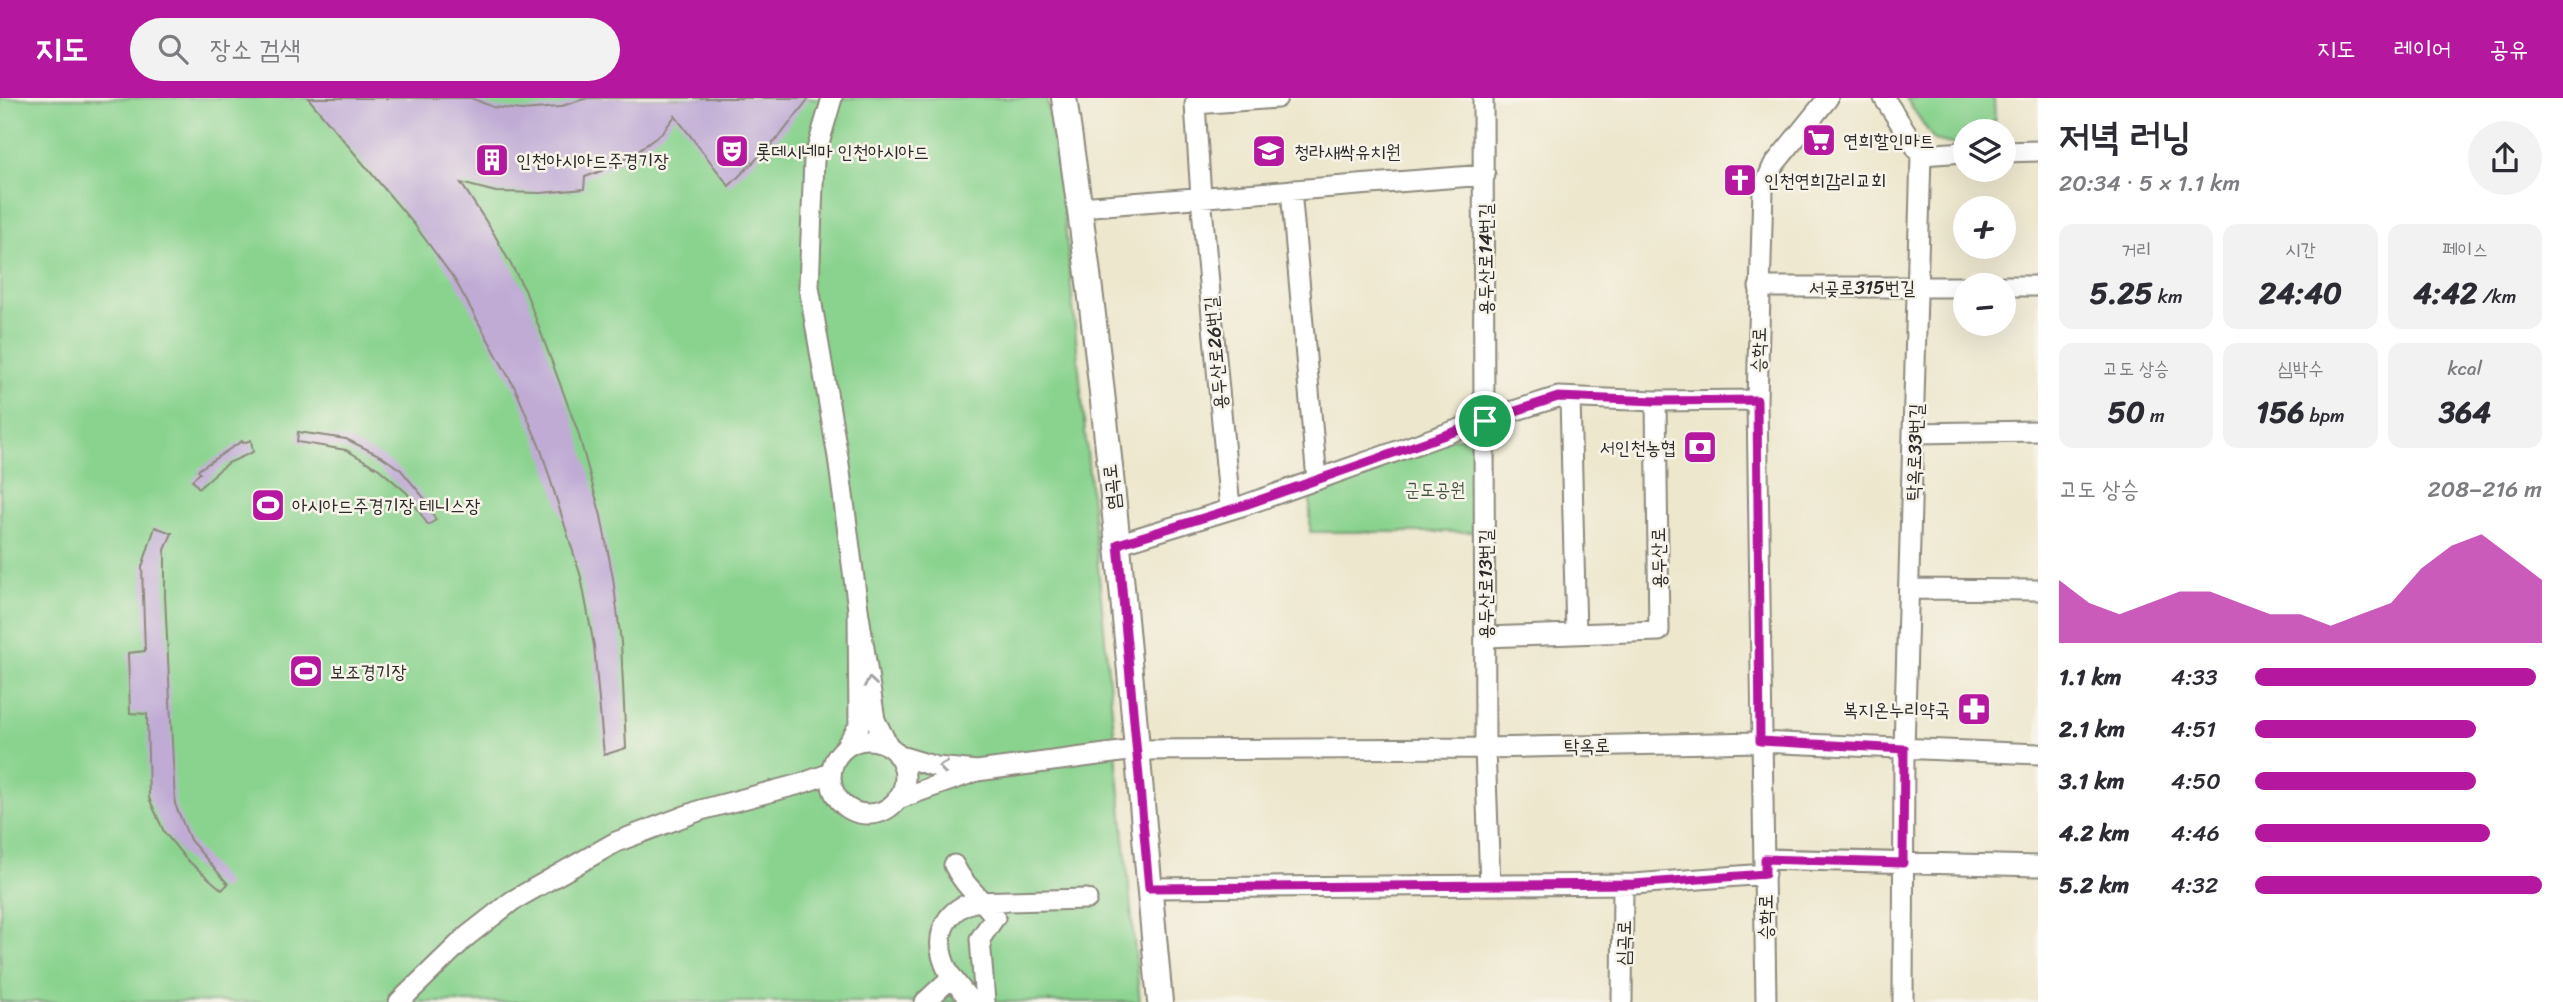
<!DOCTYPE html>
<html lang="ko">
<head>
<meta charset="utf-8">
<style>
	body { margin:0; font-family:Sriracha,"Poor Story",sans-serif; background:#f2f2f3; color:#2b2b33; height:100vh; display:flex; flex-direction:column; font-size:26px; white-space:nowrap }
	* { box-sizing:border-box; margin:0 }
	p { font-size:23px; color:#7c7c81 }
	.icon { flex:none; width:38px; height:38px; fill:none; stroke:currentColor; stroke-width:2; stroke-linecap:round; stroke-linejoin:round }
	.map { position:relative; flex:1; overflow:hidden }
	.drawer { display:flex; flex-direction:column; background:#fff; width:525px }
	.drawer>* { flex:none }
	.tools { position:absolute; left:1953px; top:21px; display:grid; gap:14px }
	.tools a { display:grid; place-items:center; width:63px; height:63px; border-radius:50%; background:#fff; box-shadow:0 7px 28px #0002; font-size:35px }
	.pin { position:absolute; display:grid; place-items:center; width:60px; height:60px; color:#fff; margin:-30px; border:4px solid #fff; border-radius:50%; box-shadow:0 2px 7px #0007 }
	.round { display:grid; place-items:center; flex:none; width:74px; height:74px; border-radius:37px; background:#f2f2f3 }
	.headline { display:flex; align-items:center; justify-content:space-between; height:119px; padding:0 21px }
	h1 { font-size:38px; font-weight:800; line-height:52px }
	.metrics { display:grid; grid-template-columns:repeat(3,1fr); gap:10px; height:119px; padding:7px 21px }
	.metrics div { display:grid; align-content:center; border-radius:14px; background:#f2f2f3; text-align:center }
	.metrics b { font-size:30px; font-weight:800 }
	.metrics small { font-size:19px; font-weight:400 }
	.metrics p { font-size:19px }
	.chart { height:196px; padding:14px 21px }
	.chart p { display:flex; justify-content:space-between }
	.chart svg { width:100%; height:126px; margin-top:7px; fill:#b5179e; opacity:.7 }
	ul { padding:0 21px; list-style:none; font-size:23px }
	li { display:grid; grid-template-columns:112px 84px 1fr; align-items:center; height:52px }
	li i { height:18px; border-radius:9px; background:#b5179e }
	header { display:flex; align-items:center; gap:42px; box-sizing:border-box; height:98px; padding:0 35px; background:#b5179e; color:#fff }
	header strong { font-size:33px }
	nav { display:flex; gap:38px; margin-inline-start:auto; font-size:24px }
	.search { width:490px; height:63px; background:#f2f2f3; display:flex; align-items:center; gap:18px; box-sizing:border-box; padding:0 24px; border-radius:38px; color:#7c7c81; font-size:26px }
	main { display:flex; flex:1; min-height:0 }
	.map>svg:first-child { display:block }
	.green { fill:#8ad38f; stroke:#5a7f5d; stroke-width:2 }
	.building { fill:#c0abd5 }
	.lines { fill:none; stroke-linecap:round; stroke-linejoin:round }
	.minor-casing { stroke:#8c897c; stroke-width:23 }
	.major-casing { stroke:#8c897c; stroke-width:28 }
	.minor { stroke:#fff; stroke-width:19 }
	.major { stroke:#fff; stroke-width:24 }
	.oneway { stroke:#a0a0a0 }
	.route-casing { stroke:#fff; stroke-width:14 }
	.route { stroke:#b5179e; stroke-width:9 }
	.labels { text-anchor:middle; stroke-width:5; stroke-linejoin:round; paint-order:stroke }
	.poi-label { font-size:19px; fill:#2b2b2b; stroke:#f7f3e8; text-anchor:start }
	.street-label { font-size:19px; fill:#2b2b2b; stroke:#f7f3e8 }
	.park-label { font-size:19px; fill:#435544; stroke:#f7f3e8 }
</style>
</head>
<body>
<header>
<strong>지도</strong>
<div class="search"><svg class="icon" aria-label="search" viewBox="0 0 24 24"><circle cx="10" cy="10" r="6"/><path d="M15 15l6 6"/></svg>장소 검색</div>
<nav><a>지도</a><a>레이어</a><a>공유</a></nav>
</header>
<main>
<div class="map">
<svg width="2038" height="904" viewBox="0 0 2038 904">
	<rect width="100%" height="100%" fill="#f7f3e8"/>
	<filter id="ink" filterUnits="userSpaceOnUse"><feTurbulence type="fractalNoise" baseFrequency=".0143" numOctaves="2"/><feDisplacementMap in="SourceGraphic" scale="14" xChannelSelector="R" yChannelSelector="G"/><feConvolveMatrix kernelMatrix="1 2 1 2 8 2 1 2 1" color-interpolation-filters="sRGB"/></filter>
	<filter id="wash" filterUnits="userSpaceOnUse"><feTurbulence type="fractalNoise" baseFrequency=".00686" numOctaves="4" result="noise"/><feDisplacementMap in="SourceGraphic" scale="28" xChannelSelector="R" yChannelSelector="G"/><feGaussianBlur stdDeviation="1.57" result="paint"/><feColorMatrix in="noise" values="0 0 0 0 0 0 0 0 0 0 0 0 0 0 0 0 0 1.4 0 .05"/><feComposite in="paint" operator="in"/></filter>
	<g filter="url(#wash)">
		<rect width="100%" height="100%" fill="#ede7cd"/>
		<!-- green -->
		<path class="green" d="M0,0H1047L1064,115L1140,904H0Z
			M1906,0H1994L1995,23L1980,33H1965V44L1960,48L1934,42Z
			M1452,340H1477L1478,434H1310V392Z"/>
		<g id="blocks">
			<!-- building -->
			<path class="building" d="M308,0H471L493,9L522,12L559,9L587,0H809L779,39L729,88L675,18L662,35L633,57L601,73L585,79L584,91L541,95L496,94L461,85L493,134L525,192L578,334L601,418L613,480L621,544L626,650L604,657L594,548L581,479L541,352L516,292L455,182L414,126Z
				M298,334L346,341L381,358L401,372L429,406L427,407L436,422L428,427L407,395L379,371L346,352L297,344Z
				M251,342L253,354L226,366L199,390L192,382L200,375L198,372L242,343L243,345Z
				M155,429L172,435L165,452V498L175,706L190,742L228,786L222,792L185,760L164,734L149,700L147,616L130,615L128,555L145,553L142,469Z"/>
		</g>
	</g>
	<g filter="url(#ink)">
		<use href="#blocks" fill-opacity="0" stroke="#8c897c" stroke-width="2"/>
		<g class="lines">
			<!-- minor casing -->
			<g class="minor-casing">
				<path id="minor" d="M832,0L814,62L809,189L838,359L858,511
					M1483,0L1485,650L1490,787
					M1884,0L1921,57L1965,54
					M2004,54L2038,53
					M1291,92L1317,382
					M1080,109L1485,77
					M2004,188H2038
					M1759,189H1965
					M1570,300L1576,536
					M1914,335L2038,333
					M1230,410L1201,99L1195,6L1277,0
					M1117,446L1245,407L1485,322L1558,299L1656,303L1757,302
					M1910,491L2038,492
					M1486,539L1659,533L1656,303
					M831 679a37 37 0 1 1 74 0a37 37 0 1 1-74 0Z
					M844,651L859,628L858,511L875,622L889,649
					M897,657L937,669L977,673L898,701
					M977,673L1136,652L1485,650L1760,644L2038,656
					M1765,761L2038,768
					M954,767C965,790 981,799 995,819L980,841L985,904
					M1149,790L1634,786L1765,776
					M399,904L466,839L512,803L616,744L701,712L800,686L831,675
					M925,904L952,879
					M971,904C964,894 954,884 948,873C933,844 941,813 974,804L1087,801
					M1622,904L1623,786
					M1766,904L1757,302L1763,91L1773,68L1828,0
					M1903,904L1904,651L1921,57"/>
			</g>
			<!-- major casing -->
			<g class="major-casing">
				<path id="major" d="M1064,0C1109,299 1132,603 1160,904"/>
			</g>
			<!-- minor -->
			<use href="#minor" class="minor"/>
			<!-- major -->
			<use href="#major" class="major"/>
		</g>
		<!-- one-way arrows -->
		<defs><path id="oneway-chevron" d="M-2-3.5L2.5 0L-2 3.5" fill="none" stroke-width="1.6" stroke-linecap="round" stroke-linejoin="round" transform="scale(1.75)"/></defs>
		<g class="oneway">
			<use href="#oneway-chevron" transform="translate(870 584) rotate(-99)"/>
			<use href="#oneway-chevron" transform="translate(943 669) rotate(-172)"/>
		</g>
	</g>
	<g class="lines" filter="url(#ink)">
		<!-- route casing -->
		<g class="route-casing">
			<path id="route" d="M1558,299L1656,303L1757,302L1760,643L1904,651L1903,765L1765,761V776L1634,786L1149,790L1118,446L1245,407L1485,323Z"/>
		</g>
		<!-- route -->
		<use href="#route" class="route"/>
	</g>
	<!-- icons -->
	<defs>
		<g id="supermarket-square" transform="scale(1.75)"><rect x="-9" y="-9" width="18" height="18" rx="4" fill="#b5179e" stroke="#f7f3e8"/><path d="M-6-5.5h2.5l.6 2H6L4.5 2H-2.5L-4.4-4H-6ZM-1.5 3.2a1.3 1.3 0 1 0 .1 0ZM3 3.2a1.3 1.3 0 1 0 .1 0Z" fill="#fff"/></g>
		<g id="theatre-square" transform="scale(1.75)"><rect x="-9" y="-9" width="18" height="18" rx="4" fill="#b5179e" stroke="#f7f3e8"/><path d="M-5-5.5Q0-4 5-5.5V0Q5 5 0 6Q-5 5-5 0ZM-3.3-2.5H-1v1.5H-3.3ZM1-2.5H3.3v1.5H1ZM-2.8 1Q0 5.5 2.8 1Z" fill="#fff"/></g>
		<g id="school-square" transform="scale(1.75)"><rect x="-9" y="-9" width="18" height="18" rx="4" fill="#b5179e" stroke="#f7f3e8"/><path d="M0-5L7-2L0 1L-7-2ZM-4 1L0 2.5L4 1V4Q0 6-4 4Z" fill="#fff"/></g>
		<g id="building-square" transform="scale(1.75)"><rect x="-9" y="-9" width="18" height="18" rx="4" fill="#b5179e" stroke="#f7f3e8"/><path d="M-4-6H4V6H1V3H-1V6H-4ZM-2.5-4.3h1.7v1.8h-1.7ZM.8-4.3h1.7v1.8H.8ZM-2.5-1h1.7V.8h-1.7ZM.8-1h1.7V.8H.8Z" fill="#fff"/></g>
		<g id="church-square" transform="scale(1.75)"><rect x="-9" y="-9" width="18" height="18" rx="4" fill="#b5179e" stroke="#f7f3e8"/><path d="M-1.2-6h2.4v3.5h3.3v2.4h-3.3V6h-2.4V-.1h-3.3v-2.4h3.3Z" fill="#fff"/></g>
		<g id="bank-square" transform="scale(1.75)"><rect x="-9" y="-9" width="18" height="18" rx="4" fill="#b5179e" stroke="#f7f3e8"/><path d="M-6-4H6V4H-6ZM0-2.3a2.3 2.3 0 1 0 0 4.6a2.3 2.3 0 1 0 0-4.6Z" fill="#fff"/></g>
		<g id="stadium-square" transform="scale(1.75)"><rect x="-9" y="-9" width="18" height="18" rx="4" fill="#b5179e" stroke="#f7f3e8"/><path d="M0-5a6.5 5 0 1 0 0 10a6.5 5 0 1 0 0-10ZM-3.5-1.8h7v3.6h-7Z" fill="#fff"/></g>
		<g id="pharmacy-square" transform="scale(1.75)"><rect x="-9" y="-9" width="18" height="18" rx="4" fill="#b5179e" stroke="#f7f3e8"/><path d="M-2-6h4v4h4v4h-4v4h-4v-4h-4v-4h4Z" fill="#fff"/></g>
	</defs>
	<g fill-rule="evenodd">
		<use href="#supermarket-square" x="1819" y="42"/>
		<use href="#theatre-square" x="732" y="53"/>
		<use href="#school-square" x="1269" y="53"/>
		<use href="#building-square" x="492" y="62"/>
		<use href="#church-square" x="1740" y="82"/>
		<use href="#bank-square" x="1700" y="349"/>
		<use href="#stadium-square" x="268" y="407"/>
		<use href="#stadium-square" x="306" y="573"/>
		<use href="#pharmacy-square" x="1974" y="611"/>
	</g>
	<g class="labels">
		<!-- poi labels -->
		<g class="poi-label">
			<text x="1843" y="49">연희할인마트</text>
			<text x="756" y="60">롯데시네마 인천아시아드</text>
			<text x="1294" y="60">청라새싹유치원</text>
			<text x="516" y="69">인천아시아드주경기장</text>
			<text x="1764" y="89">인천연희감리교회</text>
			<text x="1676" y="356" text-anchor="end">서인천농협</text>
			<text x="292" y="414">아시아드주경기장 테니스장</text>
			<text x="330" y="580">보조경기장</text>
			<text x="1950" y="618" text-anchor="end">복지온누리약국</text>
		</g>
		<!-- street labels -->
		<g class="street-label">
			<text transform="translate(1485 161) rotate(-90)" y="7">용두산로14번길</text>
			<text x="1862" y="196">서곶로315번길</text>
			<text transform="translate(1758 252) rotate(-89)" y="7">승학로</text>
			<text transform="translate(1215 255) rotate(-95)" y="7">용두산로26번길</text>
			<text transform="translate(1914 354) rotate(-88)" y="7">탁옥로33번길</text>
			<text transform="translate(1111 389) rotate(-96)" y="7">염곡로</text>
			<text transform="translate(1658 460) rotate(-91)" y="7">용두산로</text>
			<text transform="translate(1485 486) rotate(-90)" y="7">용두산로13번길</text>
			<text transform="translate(1587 647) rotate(-1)" y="7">탁옥로</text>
			<text transform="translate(1765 819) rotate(-90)" y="7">승학로</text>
			<text transform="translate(1623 845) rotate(-89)" y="7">심곡로</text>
		</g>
		<!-- park labels -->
		<g class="park-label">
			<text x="1435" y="398">군도공원</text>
		</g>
	</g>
</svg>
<div class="tools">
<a><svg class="icon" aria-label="layers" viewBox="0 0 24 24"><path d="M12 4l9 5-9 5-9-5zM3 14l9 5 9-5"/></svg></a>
<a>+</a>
<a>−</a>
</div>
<div class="pin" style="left:1485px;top:323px;background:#1e9e55"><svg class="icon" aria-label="arrive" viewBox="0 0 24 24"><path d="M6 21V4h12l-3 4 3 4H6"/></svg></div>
</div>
<section class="drawer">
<div class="headline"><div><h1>저녁 러닝</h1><p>20:34 · 5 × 1.1 km</p></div><a class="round"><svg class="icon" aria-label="share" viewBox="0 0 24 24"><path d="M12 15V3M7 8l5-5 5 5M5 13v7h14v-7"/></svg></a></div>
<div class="metrics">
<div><p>거리</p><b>5.25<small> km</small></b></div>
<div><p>시간</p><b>24:40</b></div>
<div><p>페이스</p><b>4:42<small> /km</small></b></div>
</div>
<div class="metrics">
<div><p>고도 상승</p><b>50<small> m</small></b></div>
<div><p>심박수</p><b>156<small> bpm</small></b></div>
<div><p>kcal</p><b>364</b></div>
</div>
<div class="chart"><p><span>고도 상승</span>208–216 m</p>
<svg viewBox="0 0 160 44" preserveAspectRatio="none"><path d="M0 44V22L10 30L20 34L30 30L40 26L50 26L60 30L70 34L80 34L90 38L100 34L110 30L120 18L130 10L140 6L150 14L160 22V44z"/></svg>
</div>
<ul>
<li><b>1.1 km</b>4:33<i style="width:98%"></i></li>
<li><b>2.1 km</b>4:51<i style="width:77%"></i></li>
<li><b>3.1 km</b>4:50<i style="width:77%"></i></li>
<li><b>4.2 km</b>4:46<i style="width:82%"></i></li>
<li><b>5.2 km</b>4:32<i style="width:100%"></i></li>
</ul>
</section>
</main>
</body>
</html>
